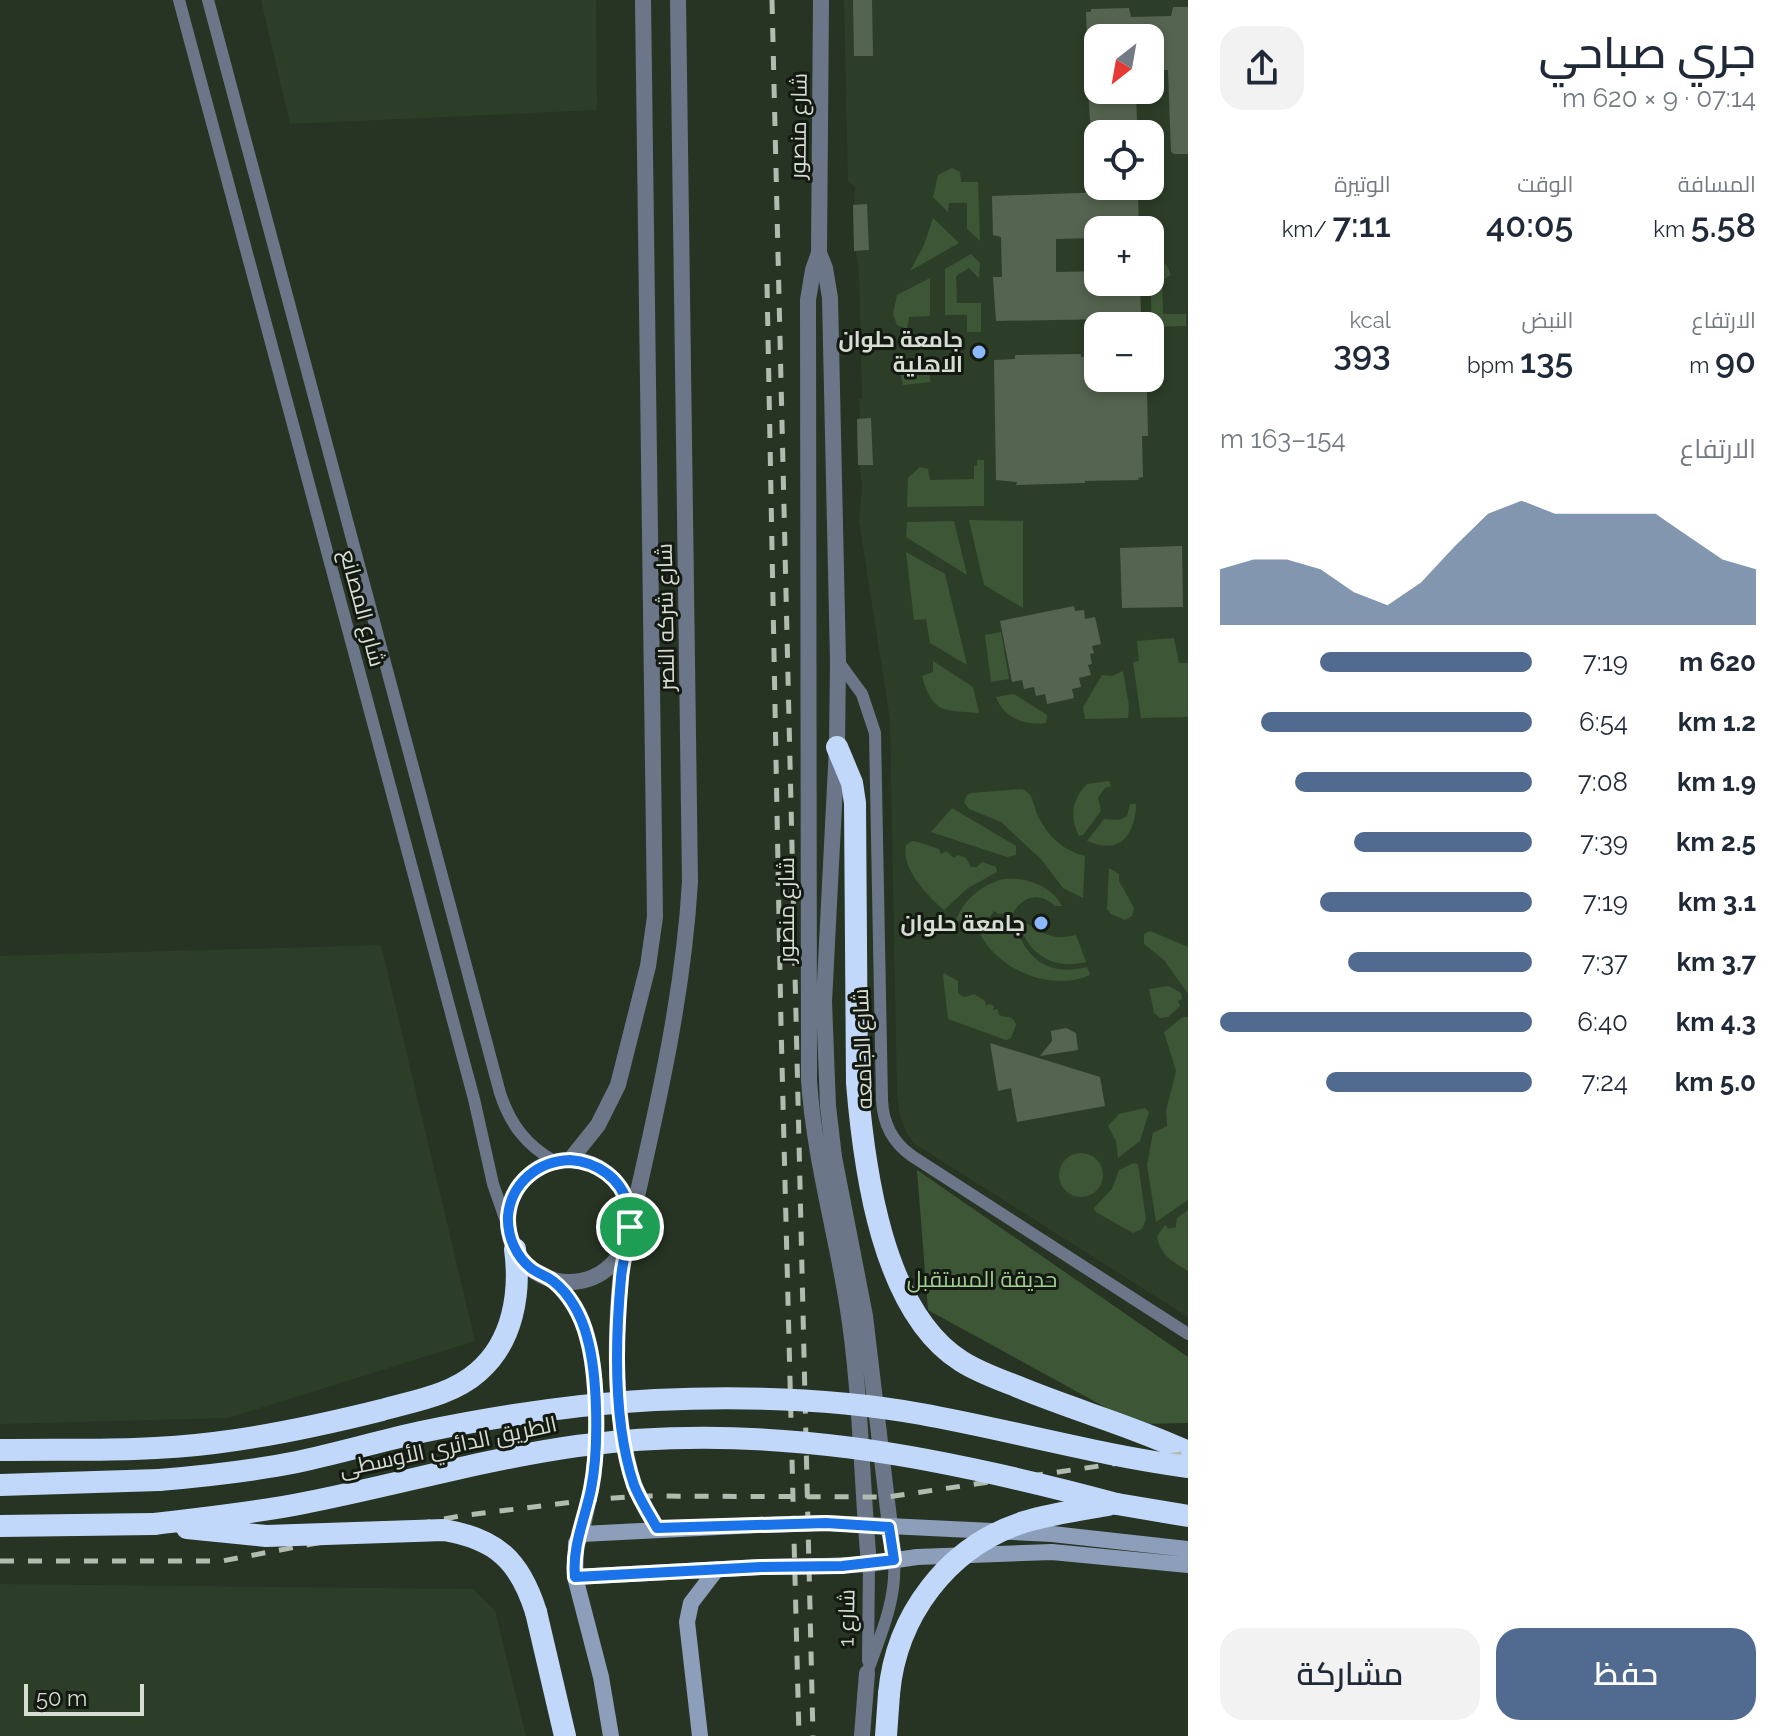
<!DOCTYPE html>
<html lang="ar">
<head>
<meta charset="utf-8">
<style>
	body { margin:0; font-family:Raleway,Cairo,sans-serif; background:#f2f2f3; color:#1f2937; direction:rtl; height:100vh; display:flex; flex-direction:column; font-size:30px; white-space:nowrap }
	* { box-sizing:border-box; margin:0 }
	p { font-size:26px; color:#747a83 }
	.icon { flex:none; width:44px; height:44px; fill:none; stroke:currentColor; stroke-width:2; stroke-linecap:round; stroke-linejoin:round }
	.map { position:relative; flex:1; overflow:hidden; direction:ltr }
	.drawer { display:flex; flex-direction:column; background:#fff; width:600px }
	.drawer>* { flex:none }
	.needle { width:52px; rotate:211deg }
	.tools { position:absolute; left:1084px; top:24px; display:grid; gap:16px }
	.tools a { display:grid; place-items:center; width:80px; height:80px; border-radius:16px; background:#fff; box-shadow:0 4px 12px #0003; font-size:40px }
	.scale { position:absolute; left:24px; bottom:20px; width:120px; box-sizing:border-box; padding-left:8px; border:4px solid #d6ded3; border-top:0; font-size:22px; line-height:28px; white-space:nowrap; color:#d6ded3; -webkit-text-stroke:6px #141a12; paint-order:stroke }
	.pin { position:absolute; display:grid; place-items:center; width:68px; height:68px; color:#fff; margin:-34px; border:4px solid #fff; border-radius:50%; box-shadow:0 2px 8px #0007 }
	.round { display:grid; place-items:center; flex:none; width:84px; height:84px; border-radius:24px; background:#f2f2f3 }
	.summary { display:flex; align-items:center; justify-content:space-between; height:136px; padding:0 32px }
	h1 { font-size:44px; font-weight:600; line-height:60px }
	.figures { display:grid; grid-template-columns:repeat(3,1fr); gap:12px; height:136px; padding:8px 32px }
	.figures div { display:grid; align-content:center }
	.figures b { font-size:34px; font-weight:600 }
	.figures small { font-size:22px; font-weight:400 }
	.figures p { font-size:22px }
	.chart { height:224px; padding:16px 32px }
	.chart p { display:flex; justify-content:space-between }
	.chart svg { width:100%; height:144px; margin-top:8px; fill:#506a90; opacity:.7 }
	.button { display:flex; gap:16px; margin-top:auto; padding:16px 32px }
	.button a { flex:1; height:92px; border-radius:24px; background:#506a90; color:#fff; font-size:32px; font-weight:600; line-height:92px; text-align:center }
	.button a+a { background:#f2f2f3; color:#1f2937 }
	ul { padding:0 32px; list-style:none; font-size:26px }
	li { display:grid; grid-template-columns:128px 96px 1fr; align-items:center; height:60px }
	li i { height:20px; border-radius:10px; background:#506a90 }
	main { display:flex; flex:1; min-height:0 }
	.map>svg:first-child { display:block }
	.built { fill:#2c3e27; fill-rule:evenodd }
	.green { fill:#3d5736 }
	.building { fill:#556451 }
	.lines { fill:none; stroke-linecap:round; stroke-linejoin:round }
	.minor { stroke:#6b7788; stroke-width:12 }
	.tertiary { stroke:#6b7788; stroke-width:16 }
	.secondary { stroke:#8d9eba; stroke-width:16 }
	.motorway { stroke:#c2d8fa; stroke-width:22 }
	.rail { stroke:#b2bbaf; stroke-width:5; stroke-dasharray:14 14; stroke-linecap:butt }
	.secondary-bridge { stroke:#8d9eba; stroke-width:16 }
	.motorway-bridge { stroke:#c2d8fa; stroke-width:22 }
	.route-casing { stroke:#fff; stroke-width:16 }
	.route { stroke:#1a73e8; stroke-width:10 }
	.poi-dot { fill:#8db9fc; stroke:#141a12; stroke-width:3 }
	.labels { text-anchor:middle; stroke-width:6; stroke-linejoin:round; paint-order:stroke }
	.street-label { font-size:22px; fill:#d6ded3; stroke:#141a12 }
	.poi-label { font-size:22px; font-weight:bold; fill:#d6ded3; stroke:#141a12; text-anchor:end }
	.park-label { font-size:22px; fill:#a2d094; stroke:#141a12 }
</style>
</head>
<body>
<main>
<section class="drawer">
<div class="summary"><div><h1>جري صباحي</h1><p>07:14 · 9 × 620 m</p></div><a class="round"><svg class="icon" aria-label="share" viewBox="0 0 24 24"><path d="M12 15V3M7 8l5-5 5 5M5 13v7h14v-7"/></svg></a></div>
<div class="figures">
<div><p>المسافة</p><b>5.58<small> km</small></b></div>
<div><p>الوقت</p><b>40:05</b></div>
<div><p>الوتيرة</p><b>7:11<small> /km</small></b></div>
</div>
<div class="figures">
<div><p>الارتفاع</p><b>90<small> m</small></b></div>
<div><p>النبض</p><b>135<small> bpm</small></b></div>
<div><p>kcal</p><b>393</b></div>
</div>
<div class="chart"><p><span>الارتفاع</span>154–163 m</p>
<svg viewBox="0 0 160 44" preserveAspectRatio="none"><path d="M0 44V27L10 24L20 24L30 27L40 34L50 38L60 31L70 20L80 10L90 6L100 10L110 10L120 10L130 10L140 17L150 24L160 27V44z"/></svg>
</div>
<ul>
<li><b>620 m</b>7:19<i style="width:68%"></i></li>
<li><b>1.2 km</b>6:54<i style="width:87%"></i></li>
<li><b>1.9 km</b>7:08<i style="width:76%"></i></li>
<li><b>2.5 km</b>7:39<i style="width:57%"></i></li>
<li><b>3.1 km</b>7:19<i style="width:68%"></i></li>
<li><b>3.7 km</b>7:37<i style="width:59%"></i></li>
<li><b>4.3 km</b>6:40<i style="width:100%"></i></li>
<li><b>5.0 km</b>7:24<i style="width:66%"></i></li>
</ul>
<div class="button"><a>حفظ</a><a>مشاركة</a></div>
</section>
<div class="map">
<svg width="1188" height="1736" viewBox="0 0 1188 1736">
	<rect width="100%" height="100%" fill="#273423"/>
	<!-- built -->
	<path class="built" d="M261,0H596L597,110L290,124Z
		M844,0H1188V1317L915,1144L907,1134L900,1116L897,1096L890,720L859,521L862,487L857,445L860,444L857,419L860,418L859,399L862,398L859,273L853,231L855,187L848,182ZM1098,38H1150V90H1098ZM1098,134H1150V186H1098ZM1098,230H1150V282H1098ZM1098,326H1150V378H1098Z
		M381,945L475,1341L228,1418L0,1424V956Z
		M0,1584L473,1589L495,1611L526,1736H0Z"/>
	<!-- green -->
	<path class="green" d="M952,168L960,172L961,182H978L980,241L967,229V203H949L948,212L933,197L938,175Z
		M933,218L959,243L910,271L924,245Z
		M971,254L980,263L979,278L969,268L956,276L957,303H981V332H967V315H945V269Z
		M1166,264L1171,275L1162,280L1163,314H1186V326L1152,327L1150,273Z
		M930,278V316L909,317L907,329L897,325L893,314L897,295Z
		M929,357L930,382L903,385L897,360Z
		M977,460H984V506L907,507L908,478L920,467L928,469L930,480L974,479V466L977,465Z
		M969,520L1023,521V608L984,585Z
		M954,521L967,575L906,537L907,522Z
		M906,552L945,574L967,665L930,643L926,619L914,620Z
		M1001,632L1009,679L991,682L985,635Z
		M1174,638L1179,663H1188V717L1141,718L1133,662L1139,661L1137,641Z
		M933,661L973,687L979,713C943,710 933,714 922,676L933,672Z
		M1123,671L1129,706L1128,718L1085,719L1083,707L1102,675L1112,676Z
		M1014,694L1047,715L1046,723C1026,726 1003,718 996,697Z
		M1109,781L1111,786L1105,788L1098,798L1101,811L1083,835L1079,836C1069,816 1072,800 1087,784Z
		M1022,789C1034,794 1033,805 1038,816C1048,837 1064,851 1085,856L1083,898L1063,888L1041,859L1001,822L969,809L964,802L967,795L971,793Z
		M1130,804H1136C1135,836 1120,855 1087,841L1104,819L1119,820L1127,816Z
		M952,808L1016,846V855L1007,857L931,832Z
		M918,842L939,849L941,854L946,851L954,858L958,855L966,858L971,867H977L982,862L996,867L997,872L968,888L944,910C927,895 901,869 906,845L912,841Z
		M1109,868L1119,874V881L1134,908L1132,916L1125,920L1111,914L1107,909Z
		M1004,879C1026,877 1051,885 1062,906H1055C1041,892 1023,895 1013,913L999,914L994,911L990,917L956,921C962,901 982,884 1004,879Z
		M1014,921C1025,958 1047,977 1087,967L1090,975C1051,993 994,969 978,929Z
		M1021,921C1043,930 1047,942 1076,935L1086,962C1054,970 1029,955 1019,924Z
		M1150,931L1188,947V994L1164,960L1144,944V934Z
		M944,973L958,981V992C963,1000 968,996 974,994L985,1001L986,1006L989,1004L994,1006L993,1010L998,1009L999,1015C1005,1018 1013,1014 1016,1025L1011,1038L1006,1040L948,1019L943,976Z
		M1169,986L1181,993L1182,999L1178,1001L1180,1006L1168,1017L1160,1018L1154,1013L1149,989Z
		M1183,1017H1188V1200L1156,1222L1147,1165L1153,1133L1167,1126L1166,1111L1176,1071L1164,1032Z
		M1145,1108L1149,1112L1140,1141L1118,1158L1116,1141L1108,1126L1119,1114Z
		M1059 1175a22 22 0 1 1 44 0a22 22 0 1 1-44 0Z
		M1134,1163L1138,1164L1146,1219L1142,1229L1133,1233L1096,1212L1094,1208L1112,1189L1119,1170Z
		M917,1170L1188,1357V1423L1136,1424L928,1310Z
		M1188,1210V1271C1172,1261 1160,1255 1157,1236L1165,1225L1169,1229L1176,1227L1177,1218Z"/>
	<!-- building -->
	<path class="building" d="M853,0H872L873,56H854Z
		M1173,7H1188V154H1174L1171,152L1168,70L1150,71V38H1087L1086,12H1091V9L1129,8L1131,17L1171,16Z
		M1088,90H1136L1137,122H1135V134H1091Z
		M1134,191V194L1138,193L1139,230H1098V238L1056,239V272L1098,271V282H1140L1141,314H1135L1136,316L1108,317V319L996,321L993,277H1002L1001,237L993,235L992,196Z
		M867,204L869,250L854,251L853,205Z
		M1081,354V357L1098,356V378H1141L1142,391H1147L1148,436H1142L1143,477L1138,478L1139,480L1085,481V483L1016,485L1017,482L996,480L994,360L1015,359V355Z
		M871,418L873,465H858L857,419Z
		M1182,546L1183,607L1122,608L1120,548Z
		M1074,606L1075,611L1084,610L1085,619L1095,617L1101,644L1092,646L1094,653L1090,654L1092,664L1088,665L1091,675L1079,678L1081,687L1072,689L1074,698L1047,704L1045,694L1036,696L1034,687L1024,689L1022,680L1012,682L1000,621Z
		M1066,1028L1076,1033L1078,1050L1040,1056L1052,1041L1051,1031Z
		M990,1043L1100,1077L1105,1106L1017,1122L1011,1088L998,1091Z"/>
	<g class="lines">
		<!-- minor -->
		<path class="minor" d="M179,0L474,1099L493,1184L508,1227
			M208,0L500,1093C510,1124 526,1145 554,1161
			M838,661L862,694L875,733L882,1100C883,1124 892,1142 912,1156L1188,1334
			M868,1661L869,1564
			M867,1673C880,1636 897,1600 894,1560"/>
		<!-- tertiary -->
		<path class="tertiary" d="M821,0L819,253L813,270L808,300L809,1080C814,1156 835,1228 847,1303C861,1389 861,1477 869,1564
			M819,253L825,268L830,298L838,661L837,747L824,1002L828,1106L834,1157L865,1316L894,1560
			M570,1160L598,1125L618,1085L648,966L655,917L643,0
			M508 1221a61 61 0 1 1 122 0a61 61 0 1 1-122 0Z
			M630,1227C656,1113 683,1000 690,882L678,0
			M624,1250C614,1319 612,1417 634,1484C640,1500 649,1514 657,1528
			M552,1279C565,1292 577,1306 583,1324C598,1362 599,1445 592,1485C589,1501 584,1517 582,1534
			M862,1736L867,1673"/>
		<!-- secondary -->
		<path class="secondary" d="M826,1523L1052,1534L1188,1549
			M826,1566L869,1564L917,1557L1052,1552L1188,1565
			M575,1577L761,1567
			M611,1736L601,1677L575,1577L576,1543L582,1534L758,1525
			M700,1736L687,1622L691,1603L717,1569"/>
		<!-- motorway -->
		<path class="motorway" d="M837,747L852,783L855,803L857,1083C864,1168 882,1311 961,1361C978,1372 998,1379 1016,1386C1073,1410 1133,1426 1188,1452
			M0,1450C71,1449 143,1452 214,1443C271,1436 326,1424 382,1410C414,1401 452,1395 478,1372C513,1342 521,1293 515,1249
			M0,1485L159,1480
			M1117,1504L1188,1516
			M0,1526L154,1524
			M536,1612L565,1736
			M886,1736L889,1694"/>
		<!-- rail -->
		<path class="rail" d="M772,0L813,1736
			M767,284L781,1024L799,1736
			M0,1561H222L460,1516L589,1500L639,1496L887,1497L1188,1453"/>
		<!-- secondary-bridge -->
		<path class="secondary-bridge" d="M758,1525L826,1523
			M761,1567L826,1566"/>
		<!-- motorway-bridge -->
		<path class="motorway-bridge" d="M159,1480C206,1476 252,1471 297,1462C339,1453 380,1441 421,1432C498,1416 577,1404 655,1400C744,1396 833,1398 921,1414C1010,1430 1098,1455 1188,1467
			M154,1524C204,1518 255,1513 304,1503C396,1485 485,1459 577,1446C764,1421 938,1456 1117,1504
			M187,1528L266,1536L444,1530C497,1539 520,1561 536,1612
			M889,1694C896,1616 947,1547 1024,1522C1051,1514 1079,1510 1108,1505"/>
	</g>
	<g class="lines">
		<!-- route casing -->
		<g class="route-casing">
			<path id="route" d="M570,1160C597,1162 621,1178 628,1205C634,1229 623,1254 621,1278C615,1343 613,1423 634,1485C640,1500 649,1514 657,1528L826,1523L889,1527L894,1560L842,1566L761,1567L575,1577C572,1546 585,1519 591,1489C599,1450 598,1375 587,1337C582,1317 570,1294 553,1281C547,1276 539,1274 532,1269C516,1257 507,1236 508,1216C511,1183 538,1161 570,1160Z"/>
		</g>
		<!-- route -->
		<use href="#route" class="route"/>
	</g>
	<!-- markers -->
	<g class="poi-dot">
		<circle cx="979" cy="352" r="8"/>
		<circle cx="1041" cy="923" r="8"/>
	</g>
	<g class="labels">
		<!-- street labels -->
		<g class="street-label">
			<text transform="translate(798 126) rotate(-89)" y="8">شارع منصور</text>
			<text transform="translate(363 608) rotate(75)" y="8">شارع المصانع</text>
			<text transform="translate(665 617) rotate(-91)" y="8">شارع شركه النصر</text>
			<text transform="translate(786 910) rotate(-90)" y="8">شارع منصور</text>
			<text transform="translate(862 1049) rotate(-92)" y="8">شارع الجامعه</text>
			<text transform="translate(448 1446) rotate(-12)" y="8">الطريق الدائري الأوسطى</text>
			<text transform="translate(846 1618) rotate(-89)" y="8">شارع 1</text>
		</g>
		<!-- poi labels -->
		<g class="poi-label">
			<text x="963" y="347">جامعة حلوان<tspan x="963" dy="25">الاهلية</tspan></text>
			<text x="1025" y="931">جامعة حلوان</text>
		</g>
		<!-- park labels -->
		<g class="park-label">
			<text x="982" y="1287">حديقة المستقبل</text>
		</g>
	</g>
</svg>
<div class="tools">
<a><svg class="needle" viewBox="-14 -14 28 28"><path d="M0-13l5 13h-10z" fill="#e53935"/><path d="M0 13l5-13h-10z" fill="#747a83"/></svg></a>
<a><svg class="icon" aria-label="locate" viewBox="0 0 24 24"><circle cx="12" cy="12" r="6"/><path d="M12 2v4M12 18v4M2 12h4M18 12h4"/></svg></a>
<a>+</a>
<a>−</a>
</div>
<div class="scale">50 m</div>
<div class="pin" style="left:630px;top:1227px;background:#1e9e55"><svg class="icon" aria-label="arrive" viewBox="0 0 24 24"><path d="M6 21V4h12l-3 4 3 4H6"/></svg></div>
</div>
</main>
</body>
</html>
